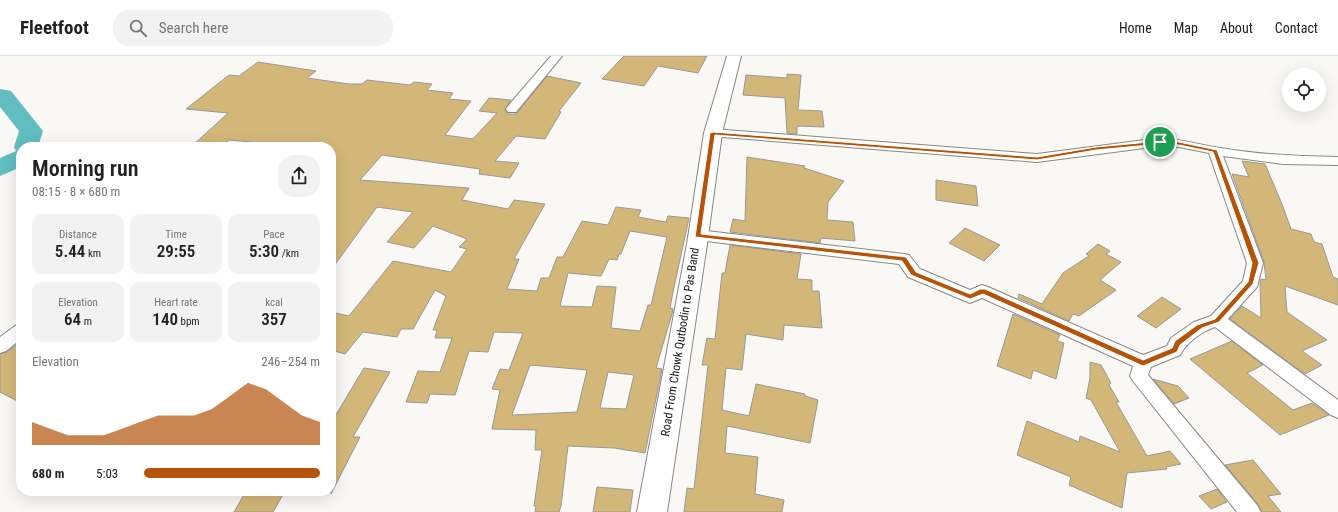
<!DOCTYPE html>
<html lang="en">
<head>
<meta charset="utf-8">
<style>
	body { margin:0; font-family:"Roboto Condensed",sans-serif; background:#f2f2f2; color:#222; height:100vh; display:flex; flex-direction:column; font-size:15px; white-space:nowrap }
	* { box-sizing:border-box; margin:0 }
	p { font-size:13px; color:#767676 }
	.icon { flex:none; width:22px; height:22px; fill:none; stroke:currentColor; stroke-width:2; stroke-linecap:round; stroke-linejoin:round }
	.map { position:relative; flex:1; overflow:hidden }
	.panel { position:absolute; left:16px; top:86px; width:320px; height:354px; display:flex; flex-direction:column; background:#fff; border-radius:16px; box-shadow:0 4px 16px #0002 }
	.panel>* { flex:none }
	.controls { position:absolute; left:1282px; top:12px; display:grid; gap:8px }
	.controls a { display:grid; place-items:center; width:44px; height:44px; border-radius:50%; background:#fff; box-shadow:0 4px 16px #0002; font-size:20px }
	.pin { position:absolute; display:grid; place-items:center; width:34px; height:34px; color:#fff; margin:-17px; border:2px solid #fff; border-radius:50%; box-shadow:0 1px 4px #0007 }
	.round { display:grid; place-items:center; flex:none; width:42px; height:42px; border-radius:16px; background:#f2f2f2 }
	.summary { display:flex; align-items:center; justify-content:space-between; height:68px; padding:0 16px }
	h1 { font-size:22px; font-weight:600; line-height:30px }
	.figures { display:grid; grid-template-columns:repeat(3,1fr); gap:6px; height:68px; padding:4px 16px }
	.figures div { display:grid; align-content:center; border-radius:10px; background:#f2f2f2; text-align:center }
	.figures b { font-size:17px; font-weight:600 }
	.figures small { font-size:11px; font-weight:400 }
	.figures p { font-size:11px }
	.chart { height:112px; padding:8px 16px }
	.chart p { display:flex; justify-content:space-between }
	.chart svg { width:100%; height:72px; margin-top:4px; fill:#b45309; opacity:.7 }
	ul { padding:0 16px; list-style:none; font-size:13px }
	li { display:grid; grid-template-columns:64px 48px 1fr; align-items:center; height:30px }
	li i { height:10px; border-radius:5px; background:#b45309 }
	header { display:flex; align-items:center; gap:24px; box-sizing:border-box; height:56px; padding:0 20px; background:#fff; border-bottom:1px solid #e0e0e0 }
	header strong { font-size:19px }
	nav { display:flex; gap:22px; margin-inline-start:auto; font-size:14px }
	.search { width:280px; height:36px; background:#f2f2f2; display:flex; align-items:center; gap:10px; box-sizing:border-box; padding:0 14px; border-radius:16px; color:#767676; font-size:15px }
	.map>svg:first-child { display:block }
	.lines { fill:none; stroke-linecap:round; stroke-linejoin:round }
	.river { fill:#62bdc0; fill-rule:evenodd }
	.building { fill:#d3b779; stroke:#9a9896; fill-rule:evenodd }
	.street-casing { stroke:#888683; stroke-width:2 }
	.secondary-casing { stroke:#888683; stroke-width:2 }
	.street { fill:#fff; fill-rule:evenodd }
	.secondary { fill:#fff; fill-rule:evenodd }
	.route { fill:#b45309; stroke:#fff; fill-rule:evenodd }
	.labels { text-anchor:middle; stroke-width:4; stroke-linejoin:round; paint-order:stroke }
	.street-label { font-size:12px; fill:#151513; stroke:#fff }
</style>
</head>
<body>
<header>
<strong>Fleetfoot</strong>
<div class="search"><svg class="icon" aria-label="search" viewBox="0 0 24 24"><circle cx="10" cy="10" r="6"/><path d="M15 15l6 6"/></svg>Search here</div>
<nav><a>Home</a><a>Map</a><a>About</a><a>Contact</a></nav>
</header>
<div class="map">
<svg width="1338" height="456" viewBox="0 0 1338 456">
	<rect width="100%" height="100%" fill="#faf8f5"/>
	<g class="lines">
		<!-- river -->
		<path class="river" d="M0,33L11,35L43,75L38,91H21V111L0,120V102L16,95L14,91L19,75L0,51Z"/>
	</g>
	<!-- building -->
	<path class="building" d="M624,0H707L698,17L658,10L644,30L602,23Z
		M258,6L316,15L307,22L349,28H362L367,24L410,29L414,26L432,28L427,34L453,37L449,43L471,45L445,79L473,83L497,57L479,55L489,42L511,44L505,54L508,58H516L547,20L581,27L559,55L561,56L545,83L516,80L495,105L519,107L510,122L479,118L480,113L382,99L360,124L469,132L462,144L508,153L514,144L545,148L514,203H519L507,233L537,235L541,222H549L557,201H563L582,165L608,169L616,151L641,154L638,161L666,166L668,160L689,162L673,236L670,252L673,253L672,258L656,312L662,313L645,397L614,392L568,390L561,450L559,456H535L536,450H534L542,394H535L536,374L492,373L500,334L492,333L500,313L509,314L523,277L494,276L488,296L469,295L455,339L430,338L427,347L406,346L418,315L440,316L452,282H435L437,274H433L446,240L435,234L413,273H401L397,281L363,276L345,298L331,294V256L349,260L393,205L451,216L467,193L459,191L467,183L433,170L414,192L387,186L413,156L377,151L331,214V91H306L229,84L222,91H191L228,57L186,53L229,19L239,20ZM630,175L667,181L651,249H648L640,275L611,272L616,231L597,230L592,251L560,250L568,217L601,220L609,203L617,204L619,198H621ZM530,309L587,314L577,356L512,359ZM608,316L634,319L626,353L600,352Z
		M787,18L801,19L798,54L822,55L824,71L797,70V78L787,77L785,42L743,39L746,19L787,22Z
		M747,101L805,110L804,112L844,125L828,146L827,164L853,166L855,185L821,182L820,187L730,176L733,163L745,165Z
		M1242,105L1265,108L1282,148L1291,173L1311,178L1314,186L1322,188L1333,221L1338,223V249L1285,230L1287,256L1327,284L1302,295L1322,309L1305,318L1230,263L1242,250L1261,262L1260,226L1261,223L1266,224L1264,206L1232,118L1249,121Z
		M936,124L976,130L978,150L936,144Z
		M965,172L1000,189L984,205L949,187Z
		M1098,188L1110,195L1106,198L1121,206L1100,224L1116,234L1079,260L1073,258L1069,265L1018,242L1019,238L1042,248L1063,217L1089,200L1086,198Z
		M730,189L801,198L797,223L812,224V235H819L822,272L784,269L783,284L746,278L742,314L726,312L722,354L749,360L756,328L805,338V340L818,344L810,387L727,370L725,397L758,401L755,438L784,444L782,456H684L687,432L694,433L708,309H702L707,282L715,283L722,217H725Z
		M1162,241L1181,253L1156,272L1137,260Z
		M1013,258L1060,279L1057,285L1064,287L1056,323L1033,314L1031,323L997,310Z
		M21,285V347L0,336V298L7,296Z
		M1232,285L1263,309L1247,317L1293,354L1312,347L1329,359L1280,379L1190,303Z
		M1090,306L1101,309L1111,327L1109,329L1119,346H1116L1147,400L1170,395L1181,408L1166,411L1167,413L1127,417L1122,452L1069,429L1071,421L1017,399L1027,365L1079,386L1080,380L1120,396L1091,344L1086,342L1090,322Z
		M364,312L390,316L353,381H360L331,438V367Z
		M1153,323L1178,330L1189,342L1174,348Z
		M1253,404L1281,438L1268,440L1281,456H1262L1258,448L1225,409Z
		M597,431L633,434L630,456H593Z
		M1217,433L1227,446L1211,453L1199,440Z
		M246,435H285L273,456H234Z"/>
	<g class="lines">
		<!-- street casing -->
		<g class="street-casing">
			<path id="street" d="M551,0H562L516,56H508L506,53L508,50Z
				M713,73L1037,98L1160,82C1181,83 1200,89 1221,92C1260,99 1299,100 1338,101V109L1283,108L1223,100L1263,207L1257,231L1228,263L1338,344V362L1331,359L1215,271C1201,276 1187,286 1180,299L1151,311L1148,319L1257,449L1261,456H1237L1133,325L1130,320L1133,310L982,242L970,247L908,221L899,208L698,184L693,182L691,179L693,176L698,174L904,198L909,199L920,213L970,234L982,229L988,231L1143,299L1167,290L1171,282L1194,266L1211,260L1243,225L1247,207L1209,97L1179,91L1160,90L1037,106L709,80L707,77Z
				M21,268V283L6,295L0,297V281L15,270Z"/>
		</g>
		<!-- secondary casing -->
		<g class="secondary-casing">
			<path id="secondary" d="M727,0H741L722,77L707,188L667,456H637L687,188L704,77Z"/>
		</g>
		<!-- street -->
		<use href="#street" class="street"/>
		<!-- secondary -->
		<use href="#secondary" class="secondary"/>
	</g>
	<!-- route -->
	<path class="route" d="M713,76L1037,101L1096,91L1160,85L1179,86L1217,94L1259,207L1253,228L1219,266L1202,272L1180,289L1177,296L1143,310L983,238L970,243L911,219L902,205L695,181L710,77ZM715,79L1037,104L1096,94L1160,88L1179,89L1213,96L1252,207L1248,226L1215,263L1197,269L1175,285L1172,292L1143,304L985,233H980L970,238L916,216L906,201L701,178Z"/>
	<g class="labels">
		<!-- street labels -->
		<g class="street-label">
			<text transform="translate(680 286) rotate(-81)" y="4">Road From Chowk Qutbodin to Pas Band</text>
		</g>
	</g>
</svg>
<div class="controls">
<a><svg class="icon" aria-label="locate" viewBox="0 0 24 24"><circle cx="12" cy="12" r="6"/><path d="M12 2v4M12 18v4M2 12h4M18 12h4"/></svg></a>
</div>
<div class="pin" style="left:1160px;top:86px;background:#1e9e55"><svg class="icon" aria-label="arrive" viewBox="0 0 24 24"><path d="M6 21V4h12l-3 4 3 4H6"/></svg></div>
<section class="panel">
<div class="summary"><div><h1>Morning run</h1><p>08:15 · 8 × 680 m</p></div><a class="round"><svg class="icon" aria-label="share" viewBox="0 0 24 24"><path d="M12 15V3M7 8l5-5 5 5M5 13v7h14v-7"/></svg></a></div>
<div class="figures">
<div><p>Distance</p><b>5.44<small> km</small></b></div>
<div><p>Time</p><b>29:55</b></div>
<div><p>Pace</p><b>5:30<small> /km</small></b></div>
</div>
<div class="figures">
<div><p>Elevation</p><b>64<small> m</small></b></div>
<div><p>Heart rate</p><b>140<small> bpm</small></b></div>
<div><p>kcal</p><b>357</b></div>
</div>
<div class="chart"><p><span>Elevation</span>246–254 m</p>
<svg viewBox="0 0 160 44" preserveAspectRatio="none"><path d="M0 44V30L10 34L20 38L30 38L40 38L50 34L60 30L70 26L80 26L90 26L100 22L110 14L120 6L130 10L140 18L150 26L160 30V44z"/></svg>
</div>
<ul>
<li><b>680 m</b>5:03<i style="width:100%"></i></li>
</ul>
</section>
</div>
</body>
</html>
